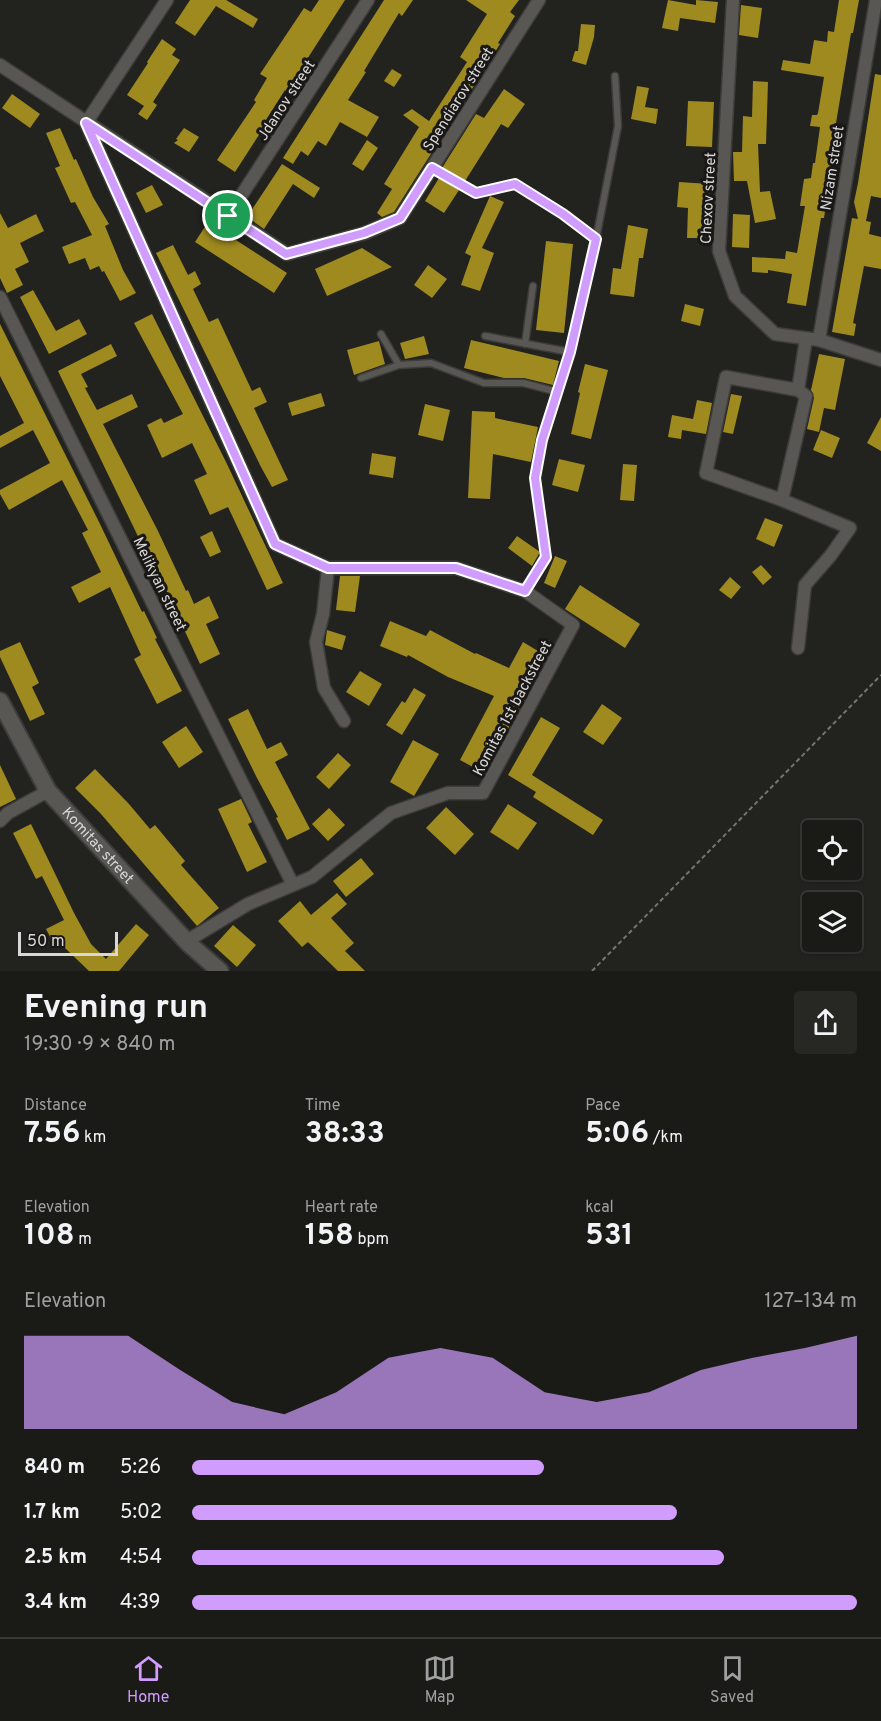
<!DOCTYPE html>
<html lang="en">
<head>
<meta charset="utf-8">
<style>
	body { margin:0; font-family:Overpass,sans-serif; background:#272724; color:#f1f3f6; height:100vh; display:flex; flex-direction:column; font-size:22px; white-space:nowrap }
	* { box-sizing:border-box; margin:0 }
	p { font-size:20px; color:#9fa1a1 }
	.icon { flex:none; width:33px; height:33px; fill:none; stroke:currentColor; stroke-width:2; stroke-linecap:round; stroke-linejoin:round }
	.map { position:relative; height:971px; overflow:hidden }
	.side { display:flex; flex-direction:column; background:#1a1a17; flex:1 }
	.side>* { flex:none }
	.fabs { position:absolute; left:802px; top:820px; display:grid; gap:12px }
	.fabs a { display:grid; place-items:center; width:60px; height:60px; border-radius:6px; background:#1a1a17; box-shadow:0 2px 4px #0004,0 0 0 2px #383836; font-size:30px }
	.scale { position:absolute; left:18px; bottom:15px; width:100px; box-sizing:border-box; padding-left:6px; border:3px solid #d8d7d5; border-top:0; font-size:16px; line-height:21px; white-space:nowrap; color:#d8d7d5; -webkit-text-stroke:4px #191816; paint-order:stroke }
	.pin { position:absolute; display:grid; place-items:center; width:51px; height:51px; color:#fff; margin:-26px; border:3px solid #fff; border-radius:50%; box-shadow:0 2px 6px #0007 }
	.round { display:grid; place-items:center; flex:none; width:63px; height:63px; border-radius:6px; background:#272724 }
	.headline { display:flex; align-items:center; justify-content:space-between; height:102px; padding:0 24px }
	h1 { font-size:33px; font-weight:700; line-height:45px }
	.stats { display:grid; grid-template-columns:repeat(3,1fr); gap:9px; height:102px; padding:6px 24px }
	.stats div { display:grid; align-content:center }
	.stats b { font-size:30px; font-weight:700 }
	.stats small { font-size:16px; font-weight:400 }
	.stats p { font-size:16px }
	.chart { height:168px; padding:12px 24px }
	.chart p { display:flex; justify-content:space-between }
	.chart svg { width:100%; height:108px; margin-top:6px; fill:#d09dfe; opacity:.7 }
	ul { padding:0 24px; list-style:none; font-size:20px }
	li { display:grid; grid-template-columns:96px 72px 1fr; align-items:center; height:45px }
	li i { height:15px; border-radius:8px; background:#d09dfe }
	.tab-bar { display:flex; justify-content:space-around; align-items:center; height:84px; border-top:2px solid #383836; background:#1a1a17; font-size:16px; color:#9fa1a1 }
	.tab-bar a { display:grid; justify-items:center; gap:3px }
	.tab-bar .active { color:#d09dfe }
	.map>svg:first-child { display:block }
	.building { fill:#9f8a20 }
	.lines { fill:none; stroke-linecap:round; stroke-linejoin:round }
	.service-casing { stroke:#3d3c3a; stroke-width:9 }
	.minor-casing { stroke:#3d3c3a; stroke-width:15 }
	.secondary-casing { stroke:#3d3c3a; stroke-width:20 }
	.path { stroke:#747471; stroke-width:2; stroke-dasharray:4.5 3; stroke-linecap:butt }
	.service { stroke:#585754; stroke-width:6 }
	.minor { stroke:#585754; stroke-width:12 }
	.secondary { stroke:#585754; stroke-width:16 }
	.route-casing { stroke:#fff; stroke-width:12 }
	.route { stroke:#d09dfe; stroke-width:8 }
	.labels { text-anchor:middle; stroke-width:6; stroke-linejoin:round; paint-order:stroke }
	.street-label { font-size:15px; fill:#d8d7d5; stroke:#191816 }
</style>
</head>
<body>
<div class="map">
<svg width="881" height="971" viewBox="0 0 881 971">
	<rect width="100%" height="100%" fill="#22221f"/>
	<!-- building -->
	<path class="building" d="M190,0H226L258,19L253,28L216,6L195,36L175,23Z
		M319,0H345L304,64L286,91L285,90L264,123L266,124L235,172L217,160L256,102L254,100L267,78L260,74L304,8L311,12Z
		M384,0H413L402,16L399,13L364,71L366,72L348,100L379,117L367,137L340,122L326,146L318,141L308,156L301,151L293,164L283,158Z
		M466,0H519L510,12L515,16L498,43L500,44L462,105L394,212L382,217L377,213L392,189L384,184L419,127L403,115L412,109L429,121L467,62L460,57L487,14Z
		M668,0L696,5V0L718,2L715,23L680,18L678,31L662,28Z
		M839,0H859L853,33H851L829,165H832L824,218H821L806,306L787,303L792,274L768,270V273L752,272V257L785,259L786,251L797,253L805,206H800L804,179L811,178L813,163H815L820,127L810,126L812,115H817L818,113L824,77L781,70L783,60L810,64L814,40L827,42L828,31L834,32Z
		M741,5L762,8L758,38L739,35Z
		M581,24L595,25L594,37L586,65L572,61L575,51H578Z
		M162,39L176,49L172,55L180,60L153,102L157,105L147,120L138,114L144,106L127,95L148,63L147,62Z
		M392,69L402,75L394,87L384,81Z
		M875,74L881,75V198L871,196L866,221L871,222L869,234L881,237V269L864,266L853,323L856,324L854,336L832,332L852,218L858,219L854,202L858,183Z
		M753,81L768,82L766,144H758L760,192L770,191L776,219L755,223L747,181H734L733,152H742L743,116L752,117Z
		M637,86L649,88L645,107L658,109L656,124L631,119Z
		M504,89L525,104L508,128L501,124L465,181L442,168L476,114L484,118Z
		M12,94L40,114L30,128L2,108Z
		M688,101L714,102L712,147L686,146Z
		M60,128L74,160L76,159L93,197L109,224L105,226L123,270L136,293L120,301L104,271L102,272L99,266L90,270L85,258L69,264L62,247L92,235L75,202L71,203L55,168L60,166L46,133Z
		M184,128L199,137L189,152L174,143L178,140L176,139Z
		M367,140L378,148L363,171L352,164Z
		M282,164L320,188L314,198L293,184L264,229L247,217Z
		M439,178L459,190L444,213L425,201Z
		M679,182L710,184L707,238H687L688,208L677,207Z
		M152,185L163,205L146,213L136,193Z
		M490,196L504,202L482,248L494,253L480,291L461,285L471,256L465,253Z
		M0,213L8,228L36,214L44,231L20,243L29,262L15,269L23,285L7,293L0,278Z
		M733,214L750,215L749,248L732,247Z
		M208,222L287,273L274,293L195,242Z
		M628,225L648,229L643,258H639L634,297L610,294L613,268L621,269Z
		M546,241L573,244L564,333L536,330Z
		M173,245L188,275L195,271L201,284L193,289L209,322L218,318L252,391L260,387L267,402L254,408L288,480L272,487L261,467L156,253Z
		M362,248L392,267L327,296L315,269Z
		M428,265L447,279L432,298L414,285Z
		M33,290L56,331L79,319L87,334L49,354L20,297Z
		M685,304L704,309L700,326L681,321Z
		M152,314L227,464L283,583L267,590L228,507L210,515L194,480L207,474L192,443L162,458L147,425L161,418L164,423L183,414L134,323Z
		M0,324L100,524L142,612L144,611L157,638L155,639L182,691L157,704L134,659L141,655L110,587L79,603L71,587L101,572L82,533L88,530L62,480L9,510L0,494V490L50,463L33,430L0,448V436L24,423L0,376Z
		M424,336L429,354L405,359L400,343Z
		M471,340L559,361L553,385L524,378H504L464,368Z
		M379,341L385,364L354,375L347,350Z
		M111,344L117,356L81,374L88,387L85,388L97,410L132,394L138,407L103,424L158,531L186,591L188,590L194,604L209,596L219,618L206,624L220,654L200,664L165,588H163L58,371Z
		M819,354L845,359L835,410L824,408L819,432L807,429L814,398L811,390Z
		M585,364L608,370L591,439L571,434L580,393L578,392Z
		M321,393L325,406L292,416L288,403Z
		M731,394L742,396L733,434L723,432Z
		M697,400L712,403L706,434L682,430L681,439L668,437L672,415L693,419Z
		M425,404L450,410L443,441L418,435Z
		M472,411L495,412V418L538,427L531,462L493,454L490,499L468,498Z
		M881,417V451L867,443Z
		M821,430L840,438L832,458L813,450Z
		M372,453L396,457L393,478L369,474Z
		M559,459L585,465L578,492L552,485Z
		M623,464L637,465L634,501L620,500Z
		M765,518L783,525L774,547L756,539Z
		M212,531L221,552L210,557L200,537Z
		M517,536L540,552L532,566L508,548Z
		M555,556L567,561L555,588L544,583Z
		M761,565L772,577L763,585L752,572Z
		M340,576H360L355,612L336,610Z
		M730,577L741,587L731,599L719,590Z
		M580,585L640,624L625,648L565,609Z
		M390,621L426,636L430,630L475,654L476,653L509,668L523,642L538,651L546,639L554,643L484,773L460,760L494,696L448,677L408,655L407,657L380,646Z
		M327,630L346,636L342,650L325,645Z
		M20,642L39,683L32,687L45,714L30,721L0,657V651Z
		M360,671L382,684L369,706L346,692Z
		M414,688L426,695L402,735L386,725L402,701L405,703Z
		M602,704L622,718L603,745L583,732Z
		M248,709L267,749L281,742L288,755L275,762L310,829L287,840L276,818L278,817L257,778L228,719Z
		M541,717L560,728L532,775L603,820L593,835L533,797L536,792L508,775Z
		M186,726L203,752L179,768L162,742Z
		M413,740L439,754L414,796L390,782Z
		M338,753L351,765L329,789L316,777Z
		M0,765L16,799L0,807Z
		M95,769L129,804L150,829L155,825L185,861L181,865L219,908L202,922L197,926L101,814L75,788Z
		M241,799L252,822L248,824L267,862L247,872L218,809Z
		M508,804L537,823L518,850L490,832Z
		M446,807L474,834L455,855L426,828Z
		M329,808L345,825L328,841L312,824Z
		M31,824L74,913L91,944L106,959L136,924L149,935L119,971H89L65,948L60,938L53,942L46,929L64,920L42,876L36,879L13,833Z
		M361,858L374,874L346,897L333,881Z
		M337,893L347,904L331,918L354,943L345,951L365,971H338L308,942L302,947L278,921L300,901L311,915Z
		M233,925L256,945L237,967L214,946Z"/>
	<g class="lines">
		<!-- service casing -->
		<g class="service-casing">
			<path id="service" d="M432,168L476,193L515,184L563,214L596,239
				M381,334L399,365
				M485,336L570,352
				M525,344L533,286
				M361,378L399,365L431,363L484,383H523L558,392
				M525,591L546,557L535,478L542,440L570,352L596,239L618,126L615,76"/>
		</g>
		<!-- minor casing -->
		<g class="minor-casing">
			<path id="minor" d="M167,0L86,123L275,544L328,568H456L525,591L573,625L483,793H448L391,813L312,877L248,904L187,941
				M733,0L719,251L735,296L775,334L819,340L881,360
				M0,65L287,254L365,233L400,218L539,0
				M228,216L368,0
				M0,297L293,885
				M819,340L876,0
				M798,390L726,377L706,473L782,500L806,396L798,390L806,339
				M782,500L850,528L831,555L805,585L798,648
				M328,568L323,614L316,642L324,688L344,721
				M0,821L8,813L48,791"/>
		</g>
		<!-- secondary casing -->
		<g class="secondary-casing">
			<g id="secondary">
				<path id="s1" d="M0,701L48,791L188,943L220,971"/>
			</g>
		</g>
		<!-- path -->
		<path class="path" d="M592,971L881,675"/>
		<!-- service -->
		<use href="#service" class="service"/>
		<!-- minor -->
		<use href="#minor" class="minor"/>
		<!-- secondary -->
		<use href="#secondary" class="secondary"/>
	</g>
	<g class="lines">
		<!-- route casing -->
		<g class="route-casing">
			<path id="route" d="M86,123L286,254L364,233L400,218L432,168L476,193L515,184L563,214L596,239L570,352L542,440L535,478L546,557L525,591L456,568H328L275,544Z"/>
		</g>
		<!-- route -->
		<use href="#route" class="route"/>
	</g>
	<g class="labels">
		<!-- street labels -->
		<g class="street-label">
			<text transform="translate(458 99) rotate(-58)" y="5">Spendiarov street</text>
			<text transform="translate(286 100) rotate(-57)" y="5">Jdanov street</text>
			<text transform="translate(832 168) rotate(-81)" y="5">Nizam street</text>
			<text transform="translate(708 198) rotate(-87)" y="5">Chexov street</text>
			<text transform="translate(160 584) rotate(64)" y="5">Melikyan street</text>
			<text transform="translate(512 708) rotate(-62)" y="5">Komitas 1st backstreet</text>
			<text dy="5" stroke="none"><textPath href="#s1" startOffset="176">Komitas street</textPath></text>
		</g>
	</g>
</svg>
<div class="fabs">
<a><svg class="icon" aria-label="locate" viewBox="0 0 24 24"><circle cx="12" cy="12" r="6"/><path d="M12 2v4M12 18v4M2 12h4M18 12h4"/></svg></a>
<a><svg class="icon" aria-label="layers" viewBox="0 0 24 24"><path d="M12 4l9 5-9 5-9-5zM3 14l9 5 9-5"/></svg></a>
</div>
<div class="scale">50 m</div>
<div class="pin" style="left:228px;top:216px;background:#1e9e55"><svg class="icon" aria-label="arrive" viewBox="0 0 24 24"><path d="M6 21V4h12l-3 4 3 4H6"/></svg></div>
</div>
<section class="side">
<div class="headline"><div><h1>Evening run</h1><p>19:30 · 9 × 840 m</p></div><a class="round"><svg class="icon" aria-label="share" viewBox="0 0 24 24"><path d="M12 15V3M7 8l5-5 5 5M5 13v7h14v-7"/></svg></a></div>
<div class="stats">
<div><p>Distance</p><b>7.56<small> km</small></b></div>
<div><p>Time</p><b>38:33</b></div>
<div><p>Pace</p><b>5:06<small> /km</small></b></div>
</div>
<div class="stats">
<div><p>Elevation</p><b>108<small> m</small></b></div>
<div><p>Heart rate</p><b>158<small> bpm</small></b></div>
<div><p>kcal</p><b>531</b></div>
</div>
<div class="chart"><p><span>Elevation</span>127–134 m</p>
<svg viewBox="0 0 160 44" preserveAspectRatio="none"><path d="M0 44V6L10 6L20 6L30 20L40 33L50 38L60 29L70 15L80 11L90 15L100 29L110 33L120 29L130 20L140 15L150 11L160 6V44z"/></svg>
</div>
<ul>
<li><b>840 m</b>5:26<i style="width:53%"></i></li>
<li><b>1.7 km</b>5:02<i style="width:73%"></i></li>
<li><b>2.5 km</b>4:54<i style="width:80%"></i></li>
<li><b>3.4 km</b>4:39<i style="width:100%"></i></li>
</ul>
</section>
<nav class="tab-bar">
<a class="active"><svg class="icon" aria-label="home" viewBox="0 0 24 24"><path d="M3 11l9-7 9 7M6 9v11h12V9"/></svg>Home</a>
<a><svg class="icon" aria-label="map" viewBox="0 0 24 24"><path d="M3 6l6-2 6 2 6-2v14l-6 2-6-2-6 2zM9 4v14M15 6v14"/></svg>Map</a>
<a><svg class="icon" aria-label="saved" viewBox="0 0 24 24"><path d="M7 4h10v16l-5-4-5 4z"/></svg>Saved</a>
</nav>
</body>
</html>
